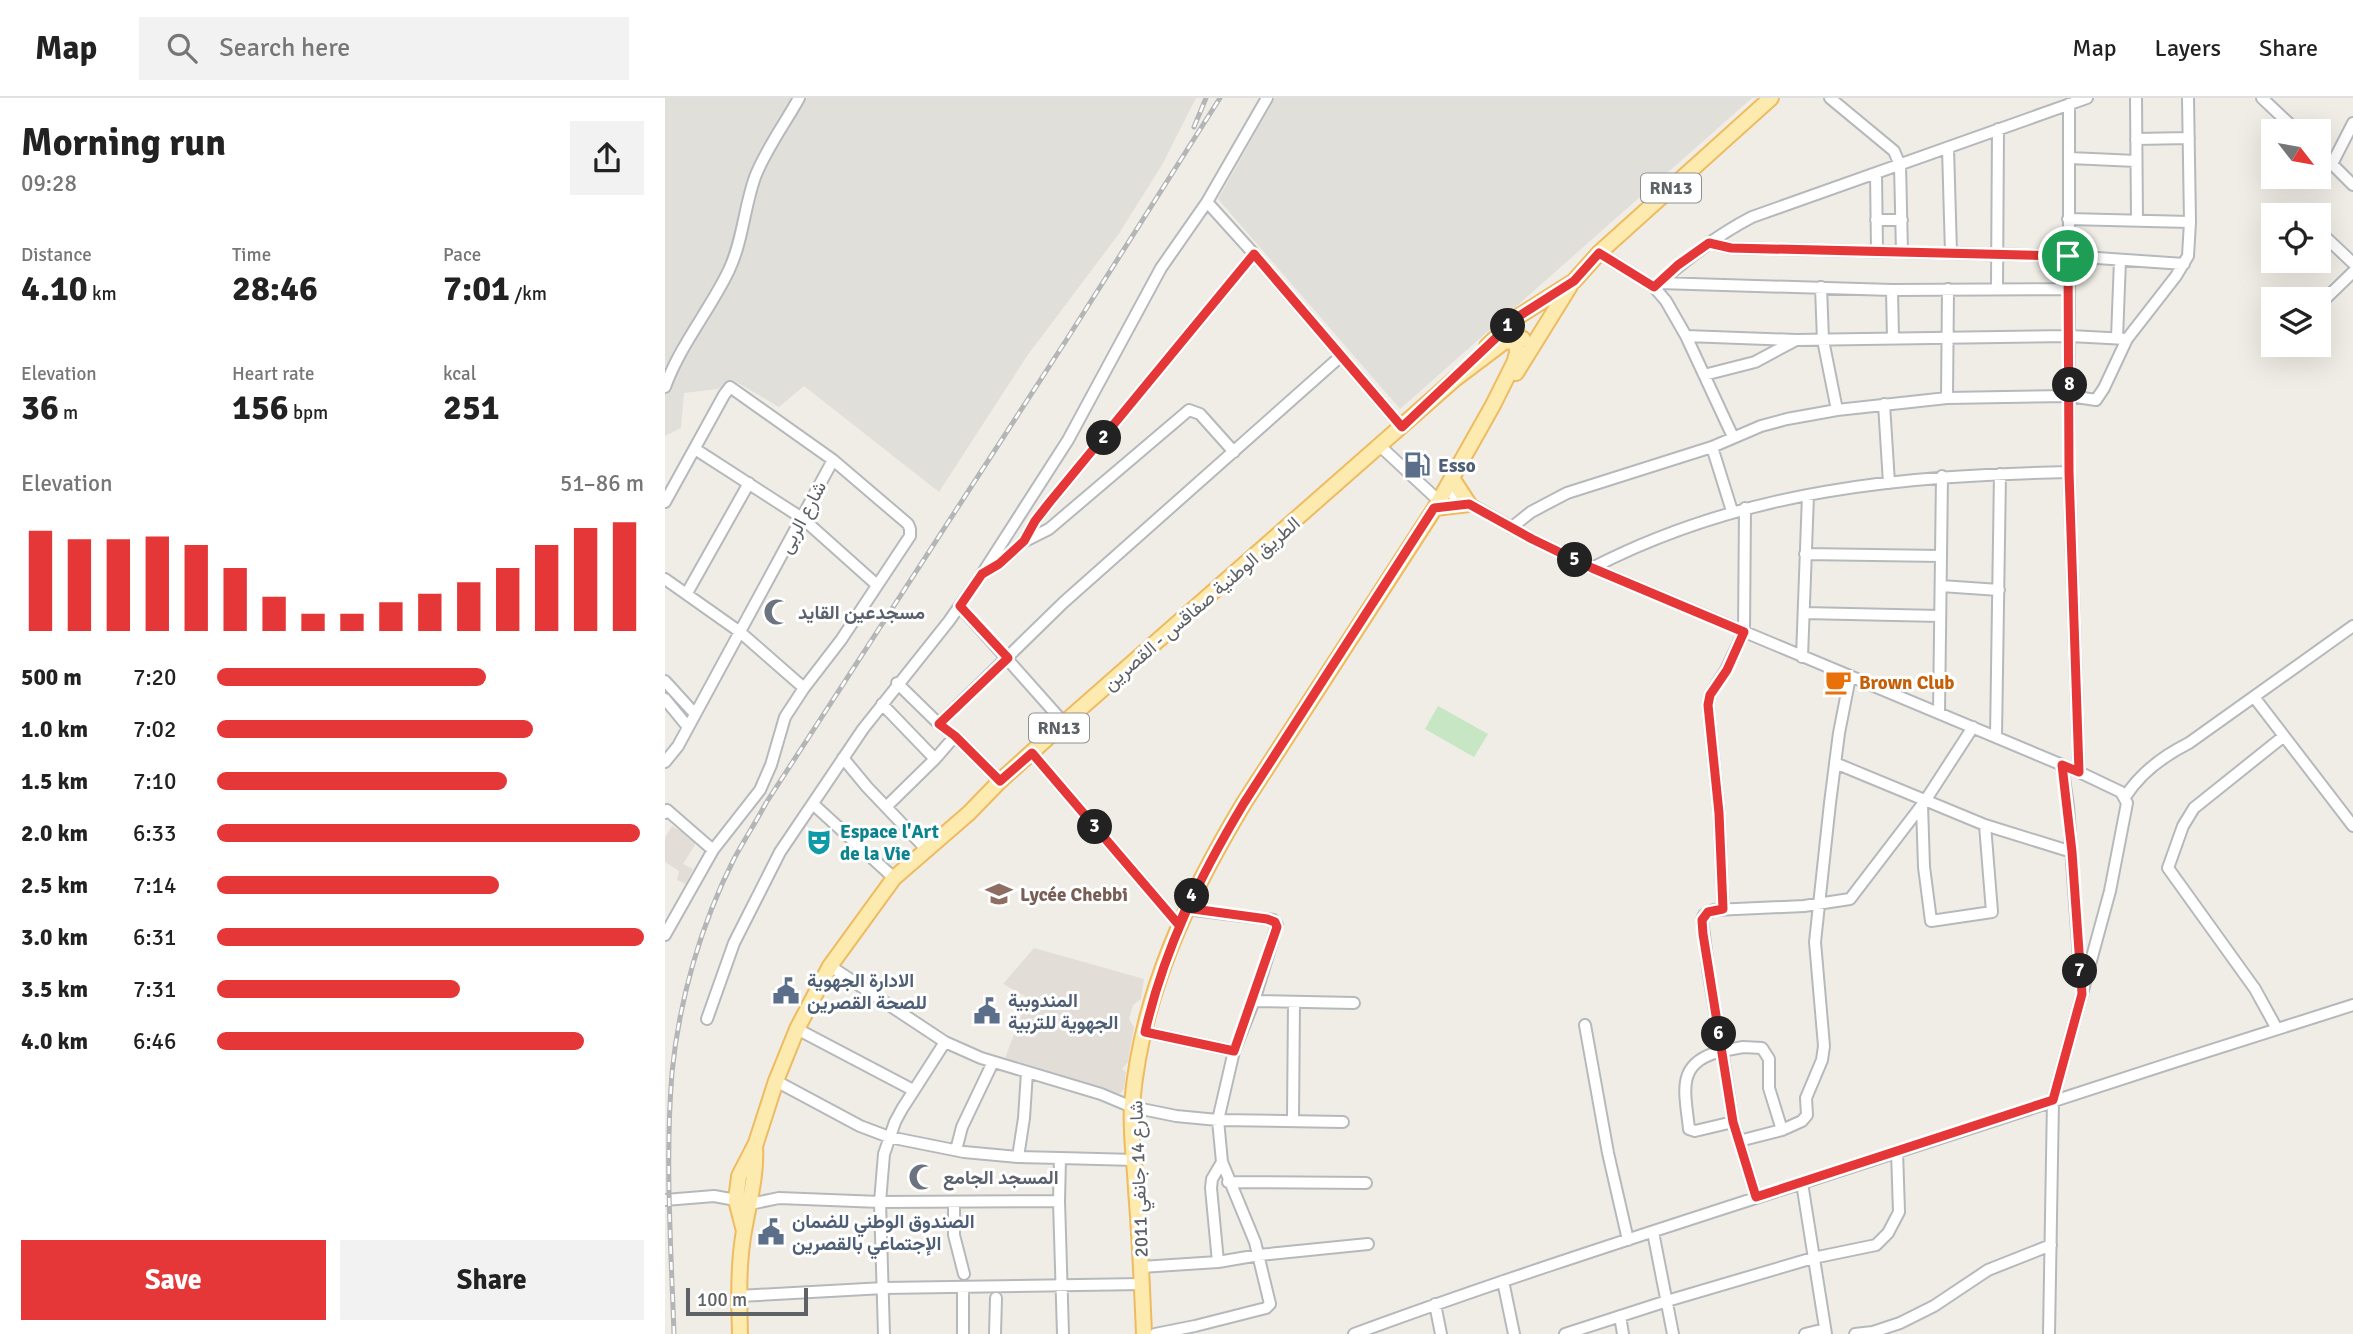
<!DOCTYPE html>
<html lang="en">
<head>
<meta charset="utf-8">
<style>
	body { margin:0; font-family:Signika,Vazirmatn,sans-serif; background:#f2f2f2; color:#222; height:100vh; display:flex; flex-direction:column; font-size:26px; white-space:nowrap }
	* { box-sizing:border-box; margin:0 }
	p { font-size:23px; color:#767676 }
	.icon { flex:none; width:38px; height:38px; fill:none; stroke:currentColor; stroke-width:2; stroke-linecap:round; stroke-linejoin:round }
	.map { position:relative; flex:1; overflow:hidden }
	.details { display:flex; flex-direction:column; background:#fff; width:665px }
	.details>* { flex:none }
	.needle { width:46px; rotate:121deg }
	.controls { position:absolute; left:1596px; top:21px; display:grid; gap:14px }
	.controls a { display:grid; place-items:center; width:70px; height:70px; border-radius:0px; background:#fff; box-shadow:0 7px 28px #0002; font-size:35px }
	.scale { position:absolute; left:21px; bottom:18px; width:122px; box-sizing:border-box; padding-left:7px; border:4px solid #5e6266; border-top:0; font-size:19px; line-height:24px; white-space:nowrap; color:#5e6266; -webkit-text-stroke:5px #fff; paint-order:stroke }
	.pin { position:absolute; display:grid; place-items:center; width:60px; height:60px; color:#fff; margin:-30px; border:4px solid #fff; border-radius:50%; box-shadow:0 2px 7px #0007 }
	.km { position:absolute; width:35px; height:35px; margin:-18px; border-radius:50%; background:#222; color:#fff; font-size:19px; line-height:35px; text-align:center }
	.round { display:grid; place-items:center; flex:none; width:74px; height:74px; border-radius:0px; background:#f2f2f2 }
	.overview { display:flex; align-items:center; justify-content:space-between; height:119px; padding:0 21px }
	h1 { font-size:38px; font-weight:700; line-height:52px }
	.stats { display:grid; grid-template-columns:repeat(3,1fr); gap:10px; height:119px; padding:7px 21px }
	.stats div { display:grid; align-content:center }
	.stats b { font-size:35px; font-weight:700 }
	.stats small { font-size:19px; font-weight:400 }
	.stats p { font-size:19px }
	.chart { height:196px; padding:14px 21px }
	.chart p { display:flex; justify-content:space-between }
	.chart svg { width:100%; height:126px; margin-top:7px; stroke:#e53737; stroke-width:6 }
	.primary-button { display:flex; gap:14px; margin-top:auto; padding:14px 21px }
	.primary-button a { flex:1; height:80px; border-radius:0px; background:#e53737; color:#fff; font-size:28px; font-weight:700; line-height:80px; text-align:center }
	.primary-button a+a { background:#f2f2f2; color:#222 }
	ul { padding:0 21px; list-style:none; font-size:23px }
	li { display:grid; grid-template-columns:112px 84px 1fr; align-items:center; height:52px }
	li i { height:18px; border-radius:9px; background:#e53737 }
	header { display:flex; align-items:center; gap:42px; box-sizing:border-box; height:98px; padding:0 35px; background:#fff; border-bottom:2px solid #e0e0e0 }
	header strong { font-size:33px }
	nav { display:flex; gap:38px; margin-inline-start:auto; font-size:24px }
	.search { width:490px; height:63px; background:#f2f2f2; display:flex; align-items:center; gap:18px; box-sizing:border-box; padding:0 24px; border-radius:0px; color:#767676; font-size:26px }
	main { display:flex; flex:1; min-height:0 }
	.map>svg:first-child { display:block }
	.industrial { fill:#e1dfda }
	.education { fill:#e2ded7 }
	.green { fill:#c6e6c4 }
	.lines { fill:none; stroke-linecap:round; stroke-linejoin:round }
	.minor-casing { stroke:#b6b9bc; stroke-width:14 }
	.major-casing { stroke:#eebb61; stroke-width:18 }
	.minor { stroke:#fff; stroke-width:10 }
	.major { stroke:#fdeaae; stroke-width:14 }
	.rail-casing { stroke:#b4b5b6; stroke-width:5 }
	.rail { stroke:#fff; stroke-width:2.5; stroke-dasharray:8; stroke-linecap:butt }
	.route-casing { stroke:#fff; stroke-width:14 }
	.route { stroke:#e53737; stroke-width:9 }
	.labels { text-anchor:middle; stroke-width:6; stroke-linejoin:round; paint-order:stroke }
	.shield { fill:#fff; stroke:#8e9194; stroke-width:2 }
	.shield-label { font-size:18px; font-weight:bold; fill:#5e6266 }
	.service-label { font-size:19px; font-weight:bold; fill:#4e5e75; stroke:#fff; text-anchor:start }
	.street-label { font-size:19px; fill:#5e6266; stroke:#fff }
	.worship-label { font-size:19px; font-weight:bold; fill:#5b616d; stroke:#fff; text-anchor:start }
	.food-label { font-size:19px; font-weight:bold; fill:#c56008; stroke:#fff; text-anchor:start }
	.culture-label { font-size:19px; font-weight:bold; fill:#0d838f; stroke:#fff; text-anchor:start }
	.education-label { font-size:19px; font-weight:bold; fill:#785e54; stroke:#fff; text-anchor:start }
</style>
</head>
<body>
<header>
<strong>Map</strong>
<div class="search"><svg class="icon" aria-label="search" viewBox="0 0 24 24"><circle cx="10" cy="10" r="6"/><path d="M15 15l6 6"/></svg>Search here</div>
<nav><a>Map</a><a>Layers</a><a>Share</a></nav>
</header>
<main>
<section class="details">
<div class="overview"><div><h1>Morning run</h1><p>09:28</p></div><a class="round"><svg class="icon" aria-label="share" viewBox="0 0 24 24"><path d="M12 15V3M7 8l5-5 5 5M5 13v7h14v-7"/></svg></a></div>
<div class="stats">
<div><p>Distance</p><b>4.10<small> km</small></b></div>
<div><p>Time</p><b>28:46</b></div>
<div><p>Pace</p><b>7:01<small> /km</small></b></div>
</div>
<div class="stats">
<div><p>Elevation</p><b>36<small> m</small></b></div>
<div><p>Heart rate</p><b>156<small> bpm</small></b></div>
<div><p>kcal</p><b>251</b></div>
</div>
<div class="chart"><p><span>Elevation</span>51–86 m</p>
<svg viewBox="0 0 160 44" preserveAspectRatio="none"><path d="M5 44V9M15 44V12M25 44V12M35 44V11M45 44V14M55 44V22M65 44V32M75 44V38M85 44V38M95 44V34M105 44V31M115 44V27M125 44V22M135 44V14M145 44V8M155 44V6"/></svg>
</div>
<ul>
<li><b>500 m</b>7:20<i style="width:63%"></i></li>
<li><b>1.0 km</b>7:02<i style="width:74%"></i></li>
<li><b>1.5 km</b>7:10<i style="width:68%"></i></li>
<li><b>2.0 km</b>6:33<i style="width:99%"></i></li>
<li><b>2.5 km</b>7:14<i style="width:66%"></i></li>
<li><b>3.0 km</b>6:31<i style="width:100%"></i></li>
<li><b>3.5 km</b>7:31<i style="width:57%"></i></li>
<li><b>4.0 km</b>6:46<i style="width:86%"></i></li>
</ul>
<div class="primary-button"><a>Save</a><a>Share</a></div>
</section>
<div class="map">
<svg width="1688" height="1236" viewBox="0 0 1688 1236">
	<rect width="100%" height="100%" fill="#f0ede6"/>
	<!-- industrial -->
	<path class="industrial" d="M0,0H531L497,67L453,137L362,258L274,394L139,288L114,309L68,282L53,291L19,295L16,330L0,338Z
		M610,0H1087L735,311L553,101Z"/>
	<!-- education -->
	<path class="education" d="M7,728L28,740L30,747L18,766L28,771L21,786L12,782L14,773L0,764V740Z
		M369,850L479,881L476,901L468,907L464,921L469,929L463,964L457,971L461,974L459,991L454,996L340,960L363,900L338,886Z"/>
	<!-- green -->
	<path class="green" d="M773,608L823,636L809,659L760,631Z"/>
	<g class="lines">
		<!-- minor casing -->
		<g class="minor-casing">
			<path id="minor" d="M1165,0L1229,53L1235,67L1237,154
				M1471,0L1472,123
				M1597,0L1632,33
				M1471,41L1524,40
				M1283,50L1286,155
				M1654,53L1688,87
				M1405,60L1471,63
				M1667,66L1688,25
				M1211,75L1212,153
				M542,104L589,156L737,329
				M1403,121L1525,124
				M1211,122H1237
				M1654,133L1688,165
				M1044,145L1066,150L1403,158L1519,166
				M934,155L989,189L1001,203L1021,238L1068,339
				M994,185L1227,192L1404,191
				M989,189C1020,163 1050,138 1087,119L1422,0
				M1156,189L1158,242L1172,312
				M1332,190L1333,31
				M1227,192L1228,240
				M1654,207L1688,174
				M1021,238L1131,242L1405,238L1462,241
				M1452,240L1455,162
				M1039,277L1090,264L1131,242
				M0,289C15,247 45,212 64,172C78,142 79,110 90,79C101,51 119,27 134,0
				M1282,300L1283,191
				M1219,306L1224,385
				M715,348L774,403
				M1047,349L1067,413
				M30,351L137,420L212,487
				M1404,374L1414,674
				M780,392L867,441L927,470L1414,674L1456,694L1462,705L1445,793L1388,1002L1384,1236
				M0,404L59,297L65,289L168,362L13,648L0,664
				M846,430L866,414L902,395L1047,349L1096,328L1122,321L1172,312L1282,300L1405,298L1431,302L1439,290L1462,241L1511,178L1523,158L1525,124L1523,0
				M360,443L384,431L524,312L535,316L569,354
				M1140,456L1276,458
				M927,470C1080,391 1235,378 1404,374V6
				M318,475L334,466L359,443L370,423L384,405L589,156
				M0,481L75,534L139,590
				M1276,488L1334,492
				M22,495L84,385
				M295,508L399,625
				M1139,515L1275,518
				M1137,559L1143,397
				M0,583L30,616
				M232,585L274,626
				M1589,599L1688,728
				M0,601L23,629
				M217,606L270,661
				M1274,615L1277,378
				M1331,639L1335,376
				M367,655L514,827
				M178,660L202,689L263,753
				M1170,665L1320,727L1407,754
				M1397,667L1403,708L1416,887
				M335,683L290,638L274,626L399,504L676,258
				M1460,699C1476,674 1498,658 1524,645L1688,528
				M148,706L229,780
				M1257,707L1259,769L1266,823L1327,814L1320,727
				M221,709L270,661L290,638
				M0,715L2,712L48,752L0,837
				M48,752L95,692L106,667L120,619L139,590L176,542L245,438V431L243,426L168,362
				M1058,811L1054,715L1043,607L1045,597L1061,572L1079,534L1080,410
				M165,868L280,944L316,960L436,996L467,1009L511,1018L553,1022L678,1024
				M589,903L689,905
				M42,921L69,845L115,754L198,631L284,523L317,476L403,342L496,170L542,104L602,0
				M920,927L943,1055L963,1142
				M132,931L248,992
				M1612,931L1590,891L1503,770L1518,728L1529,710L1619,638
				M480,934L569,953
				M111,983L195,1028L224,1039L299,1054L353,1059L395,1060
				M628,1022L629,904
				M1068,1024L1030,1033L1024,1031C1020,993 1010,964 1057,953L1044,877L1037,822L1039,817L1049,812L1139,808L1185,801L1260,703L1308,629
				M1117,1032L1137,1023L1142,1017L1141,1000L1157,962L1159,948L1150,844L1165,705L1174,635L1185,579
				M1074,1043L1068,1024L1057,953L1078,949L1097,950L1104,961V990L1117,1032L1074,1043L1091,1099
				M291,1052L297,1029L328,964
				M353,1059L359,1020L362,974
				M563,1084L701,1085
				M1137,1085L1161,1236
				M0,1102L49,1098L71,1102
				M289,1104V1137L299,1176
				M85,1106L114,1100L215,1104L394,1103
				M988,1134L1008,1236
				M553,1164L546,1090L547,1081L557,1064
				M476,1169L553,1164L594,1157L703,1146
				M838,1183L849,1236
				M74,1198L219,1190L477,1186
				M770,1206L776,1236
				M955,1218L958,1236
				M219,1236L215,1104L219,1056L230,1024L237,1011L280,944
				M298,1236V1189
				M330,1236L331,1200
				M398,1236L394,1103L395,1060L470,1062
				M490,1236L530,1228L601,1210L605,1206L590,1144L557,1064L553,1022L569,953L589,903L612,827L608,822L602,821L521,811
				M689,1236C838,1181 989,1133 1140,1084C1322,1024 1505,965 1688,907
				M900,1236L1002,1203L1148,1160L1211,1147L1223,1135L1234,1114L1232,1053
				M1140,1236L1160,1231
				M1190,1236L1208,1234L1235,1225L1269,1208L1323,1172L1386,1147"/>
		</g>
		<!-- major casing -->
		<g class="major-casing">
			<path id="major" d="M822,248L854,218L909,183L934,155L1106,0
				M851,275L905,188
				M770,410L804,406L787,380
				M79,1133L71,1102L74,1078L91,1045L111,983L132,931L165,868L229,780L304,715L335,683L399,625L790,281L839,244L858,241
				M75,1236C74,1202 73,1166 79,1133C84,1104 92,1076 90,1047
				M479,1236C477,1188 475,1140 471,1092C470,1065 465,1035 467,1007C476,897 523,798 579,705L770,410L828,307L849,265L852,255L851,235"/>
		</g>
		<!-- minor -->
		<use href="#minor" class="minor"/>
		<!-- major -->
		<use href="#major" class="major"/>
		<!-- rail casing -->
		<g class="rail-casing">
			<path id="rail" d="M529,29L541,0
				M9,1236C6,1149 0,1061 7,975C14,902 36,826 69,761C79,742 91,724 101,705L402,241L555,0"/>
		</g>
		<!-- rail -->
		<use href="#rail" class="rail"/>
	</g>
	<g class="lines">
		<!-- route casing -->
		<g class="route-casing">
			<path id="route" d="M1403,158L1066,150L1044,145L1013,167L989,189L934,155L909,183L854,218L737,329L589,156L384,405L370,423L359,443L334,466L317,476L295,508L343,560L274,626L290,638L335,683L367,655L514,827L521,810L602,821L610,824L612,829L569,953L480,934C499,851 535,778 579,705L769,410L804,406L867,441L927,470L1079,534L1062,572L1045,597L1043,607L1054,715L1058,811L1043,814L1037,822L1038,836L1068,1024L1091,1099L1388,1002L1417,896L1407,754L1397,667L1414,674L1404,374L1403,158"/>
		</g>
		<!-- route -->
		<use href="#route" class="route"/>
	</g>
	<!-- icons -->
	<defs>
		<g id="fuel-bare" transform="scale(2.1)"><path d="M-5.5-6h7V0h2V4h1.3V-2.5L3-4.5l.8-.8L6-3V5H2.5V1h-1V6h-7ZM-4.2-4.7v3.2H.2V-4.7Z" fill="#5c6f8a" stroke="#fff" stroke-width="2.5" paint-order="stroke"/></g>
		<g id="mosque-bare" transform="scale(2.1)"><path d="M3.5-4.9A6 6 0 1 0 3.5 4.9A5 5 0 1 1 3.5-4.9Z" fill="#6b7280" stroke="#fff" stroke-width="2.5" paint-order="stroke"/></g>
		<g id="cafe-bare" transform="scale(2.1)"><path d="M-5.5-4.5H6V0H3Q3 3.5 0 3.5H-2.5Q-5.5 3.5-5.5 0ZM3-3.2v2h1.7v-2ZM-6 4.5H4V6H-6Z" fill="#e8710a" stroke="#fff" stroke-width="2.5" paint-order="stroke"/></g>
		<g id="theatre-bare" transform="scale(2.1)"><path d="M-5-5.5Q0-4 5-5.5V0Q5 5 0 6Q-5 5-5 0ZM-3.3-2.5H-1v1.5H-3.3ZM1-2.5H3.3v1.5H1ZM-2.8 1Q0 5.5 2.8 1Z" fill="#0f9aa8" stroke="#fff" stroke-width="2.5" paint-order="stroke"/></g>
		<g id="school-bare" transform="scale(2.1)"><path d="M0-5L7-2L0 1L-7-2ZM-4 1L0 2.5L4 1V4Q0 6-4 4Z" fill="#8d6e63" stroke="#fff" stroke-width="2.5" paint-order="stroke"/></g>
		<g id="civic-bare" transform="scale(2.1)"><path d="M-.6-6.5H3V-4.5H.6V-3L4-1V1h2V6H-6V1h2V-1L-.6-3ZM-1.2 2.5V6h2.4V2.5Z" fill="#5c6f8a" stroke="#fff" stroke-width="2.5" paint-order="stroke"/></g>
	</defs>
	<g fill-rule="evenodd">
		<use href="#fuel-bare" x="752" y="367"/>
		<use href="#mosque-bare" x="112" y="514"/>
		<use href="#cafe-bare" x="1173" y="584"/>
		<use href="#theatre-bare" x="154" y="744"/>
		<use href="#school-bare" x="334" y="796"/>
		<use href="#civic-bare" x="121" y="893"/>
		<use href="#civic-bare" x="322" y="913"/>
		<use href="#mosque-bare" x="257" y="1079"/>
		<use href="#civic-bare" x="106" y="1134"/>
	</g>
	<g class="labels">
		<!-- shield labels -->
		<g class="shield">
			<rect x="976" y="75.5" width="60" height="29" rx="5"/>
			<rect x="364" y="615.5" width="60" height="29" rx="5"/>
		</g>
		<g class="shield-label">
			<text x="1006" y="96">RN13</text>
			<text x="394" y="636">RN13</text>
		</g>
		<!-- service labels -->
		<g class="service-label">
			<text x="773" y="374">Esso</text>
			<text x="142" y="889">الادارة الجهوية<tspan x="142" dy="22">للصحة القصرين</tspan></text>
			<text x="343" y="909">المندوبية<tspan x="343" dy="22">الجهوية للتربية</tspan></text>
			<text x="127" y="1130">الصندوق الوطني للضمان<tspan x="127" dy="22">الإجتماعي بالقصرين</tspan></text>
		</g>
		<!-- street labels -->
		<g class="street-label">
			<text transform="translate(137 419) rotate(-62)" y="7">شارع الربى</text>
			<text transform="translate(536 505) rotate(-41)" y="7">الطريق الوطنية صفاقس - القصرين</text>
			<text transform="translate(473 1081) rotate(-92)" y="7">شارع 14 جانفي 2011</text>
		</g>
		<!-- worship labels -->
		<g class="worship-label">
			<text x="133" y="521">مسجدعين القايد</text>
			<text x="278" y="1086">المسجد الجامع</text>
		</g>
		<!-- food labels -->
		<g class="food-label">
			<text x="1194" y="591">Brown Club</text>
		</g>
		<!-- culture labels -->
		<g class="culture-label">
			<text x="175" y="740">Espace l'Art<tspan x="175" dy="22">de la Vie</tspan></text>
		</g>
		<!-- education labels -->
		<g class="education-label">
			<text x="355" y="803">Lycée Chebbi</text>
		</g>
	</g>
</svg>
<div class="controls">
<a><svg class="needle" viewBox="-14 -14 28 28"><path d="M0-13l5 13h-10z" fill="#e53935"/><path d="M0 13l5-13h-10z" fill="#767676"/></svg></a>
<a><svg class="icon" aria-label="locate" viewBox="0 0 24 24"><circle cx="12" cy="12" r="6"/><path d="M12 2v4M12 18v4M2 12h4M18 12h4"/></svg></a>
<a><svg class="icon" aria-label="layers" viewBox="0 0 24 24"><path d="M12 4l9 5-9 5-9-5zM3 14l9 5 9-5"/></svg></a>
</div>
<div class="scale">100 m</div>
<div class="pin" style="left:1403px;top:158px;background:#1e9e55"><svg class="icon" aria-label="arrive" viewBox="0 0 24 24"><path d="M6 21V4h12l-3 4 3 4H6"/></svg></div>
<b class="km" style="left:843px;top:228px">1</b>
<b class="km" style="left:439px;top:340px">2</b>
<b class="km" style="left:430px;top:729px">3</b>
<b class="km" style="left:527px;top:798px">4</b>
<b class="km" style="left:910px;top:462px">5</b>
<b class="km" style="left:1054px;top:936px">6</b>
<b class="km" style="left:1415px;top:873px">7</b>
<b class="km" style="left:1405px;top:287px">8</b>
</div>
</main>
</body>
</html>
